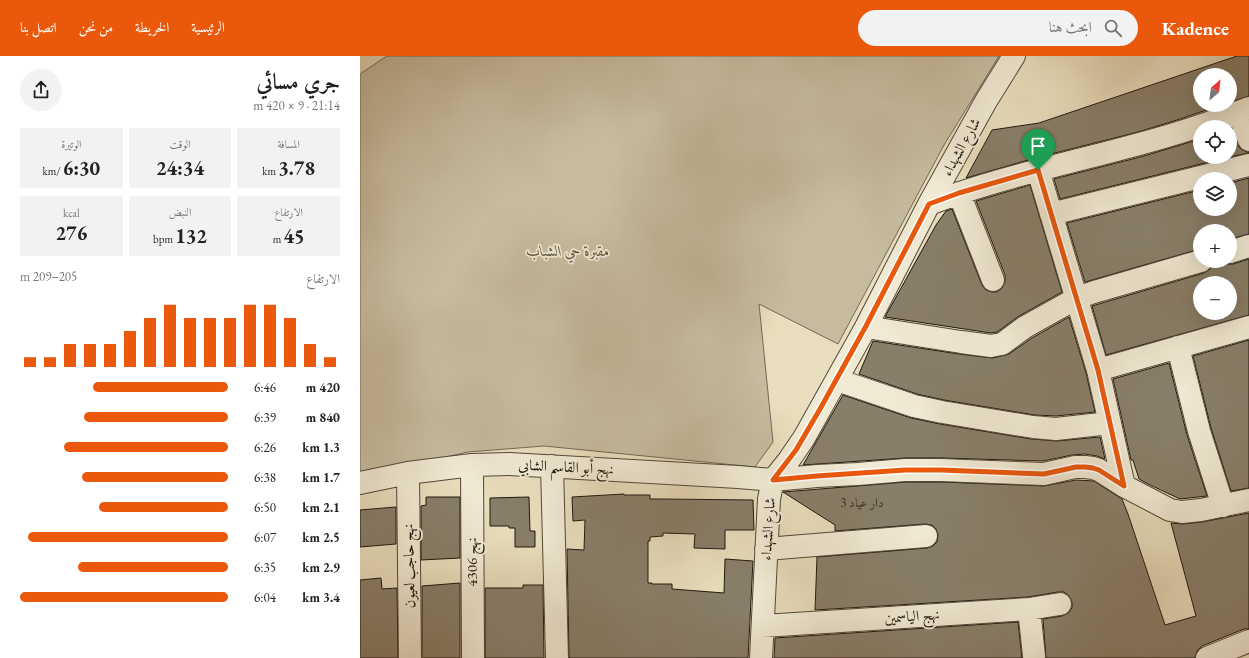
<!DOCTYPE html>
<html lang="ar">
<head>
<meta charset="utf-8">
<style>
	body { margin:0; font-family:"EB Garamond",Amiri,serif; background:#f2f2f2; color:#222; direction:rtl; height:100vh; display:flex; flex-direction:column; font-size:15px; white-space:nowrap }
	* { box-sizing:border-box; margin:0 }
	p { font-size:13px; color:#767676 }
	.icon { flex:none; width:22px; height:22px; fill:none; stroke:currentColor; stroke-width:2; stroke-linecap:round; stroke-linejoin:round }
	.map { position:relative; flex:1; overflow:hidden; direction:ltr }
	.details { display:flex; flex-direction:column; background:#fff; width:360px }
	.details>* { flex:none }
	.needle { width:26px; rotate:28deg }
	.fabs { position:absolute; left:833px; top:12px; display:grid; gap:8px }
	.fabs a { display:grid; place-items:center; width:44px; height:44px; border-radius:50%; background:#fff; box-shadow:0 4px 16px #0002; font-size:20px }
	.pin { position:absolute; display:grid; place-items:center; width:34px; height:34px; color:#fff; margin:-41px -17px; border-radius:50% 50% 50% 0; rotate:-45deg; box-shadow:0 0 4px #0007 }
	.pin .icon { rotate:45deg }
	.round { display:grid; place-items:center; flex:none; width:42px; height:42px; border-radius:21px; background:#f2f2f2 }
	.headline { display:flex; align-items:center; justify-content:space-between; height:68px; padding:0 20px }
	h1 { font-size:22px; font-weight:700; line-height:30px }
	.metrics { display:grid; grid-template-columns:repeat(3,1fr); gap:6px; height:68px; padding:4px 20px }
	.metrics div { display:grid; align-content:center; border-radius:0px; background:#f2f2f2; text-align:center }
	.metrics b { font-size:20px; font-weight:700 }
	.metrics small { font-size:11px; font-weight:400 }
	.metrics p { font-size:11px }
	.chart { height:112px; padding:8px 20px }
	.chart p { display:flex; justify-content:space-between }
	.chart svg { width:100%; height:72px; margin-top:4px; stroke:#ea580c; stroke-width:6 }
	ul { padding:0 20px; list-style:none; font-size:13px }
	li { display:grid; grid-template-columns:64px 48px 1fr; align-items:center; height:30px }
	li i { height:10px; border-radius:5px; background:#ea580c }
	header { display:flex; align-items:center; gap:24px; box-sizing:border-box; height:56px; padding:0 20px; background:#ea580c; color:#fff }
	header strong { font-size:19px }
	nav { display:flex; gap:22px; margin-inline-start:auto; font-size:14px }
	.search { width:280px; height:36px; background:#f2f2f2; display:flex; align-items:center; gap:10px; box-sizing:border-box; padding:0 14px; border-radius:22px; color:#767676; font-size:15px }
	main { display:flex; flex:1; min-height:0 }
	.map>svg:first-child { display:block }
	.green { fill:#c6bb9f; stroke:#736957 }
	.building { fill:#887e69; stroke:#20170f; fill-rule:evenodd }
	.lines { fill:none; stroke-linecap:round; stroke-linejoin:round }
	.minor-casing { stroke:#52483a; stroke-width:24 }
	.minor { stroke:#f0e9d3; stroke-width:22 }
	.route-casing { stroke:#fff; stroke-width:8 }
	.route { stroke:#ea580c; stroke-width:5 }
	.labels { text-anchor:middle; stroke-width:3.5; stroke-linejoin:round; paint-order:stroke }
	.number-label { font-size:13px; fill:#3a3126 }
	.street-label { font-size:15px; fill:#20170f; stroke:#f0e9d3 }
	.park-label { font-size:15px; font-style:italic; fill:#5a5041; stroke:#f0e9d3 }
</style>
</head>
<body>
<header>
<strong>Kadence</strong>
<div class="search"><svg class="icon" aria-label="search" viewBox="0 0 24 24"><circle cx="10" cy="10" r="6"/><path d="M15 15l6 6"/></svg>ابحث هنا</div>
<nav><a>الرئيسية</a><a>الخريطة</a><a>من نحن</a><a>اتصل بنا</a></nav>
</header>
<main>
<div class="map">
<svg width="889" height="602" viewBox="0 0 889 602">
	<rect width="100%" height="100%" fill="#e8ddbc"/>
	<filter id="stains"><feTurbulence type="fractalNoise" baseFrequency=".005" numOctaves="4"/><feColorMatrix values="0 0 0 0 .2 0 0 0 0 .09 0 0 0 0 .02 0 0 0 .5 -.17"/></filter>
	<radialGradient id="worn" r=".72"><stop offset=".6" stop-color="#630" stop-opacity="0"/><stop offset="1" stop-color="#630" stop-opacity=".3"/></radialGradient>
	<!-- green -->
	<path class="green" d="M27,0H639L584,89L478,288L399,248L413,386L395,411L184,390L108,396L0,420V18Z"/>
	<!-- building -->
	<path class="building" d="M877,0H889V40L870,46V19H840V49H861L817,64L778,76L675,102L606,122L632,74L679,67Z
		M870,72H871L877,89L881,93L889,97L870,101Z
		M840,83V101H869L700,143L694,123L784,100Z
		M889,122V178L870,183V175H840V193L725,226L707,167L840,134V153H870V127Z
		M670,129L702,236L659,260L637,276L631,277L525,261L576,169L586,155L592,153L622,229L626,234L632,236H637L642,232L645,226V219L616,145Z
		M889,203V259L746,299L732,250L844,217L850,213L853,206L861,205L867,208H873ZM840,227H870V257H840Z
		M709,261L726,317L735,356L696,360L675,359L584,344L557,338L499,318L513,285L599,298L633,302L649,298L672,282Z
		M889,284V432L871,435L851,372L833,300Z
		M809,307L827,379L847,440L820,443L788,428L779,423L773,404H771L753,323Z
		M483,339L551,362L580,368L671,383L697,385L740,381L745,403L737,400L725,398L712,399L683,405L581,402H545L443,409Z
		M716,424L734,425L762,443L768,458L805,569L836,560L811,467L823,468L842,466L889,457V573H884L842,590L837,595L835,602H686L683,563L702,560L708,557L712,552V546L709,540L704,536H698L668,541L455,554L457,501L567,492L573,490L577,486L578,479L576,473L572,469L565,468L475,475V469L423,436L546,426H581L684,430Z
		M264,438V439H290V443H304L393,444L394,474H365V493L334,492L335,478L303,477V480L290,481V485H288V527H292V528H312V533L364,537L365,503L393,505L388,602H209L207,493L224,494L225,464L213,465L212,441Z
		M66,441H100V502L61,504V450L66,449Z
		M169,441L170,475H175V491H155V472H149V470H130V442Z
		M36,451V488L0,491V454Z
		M21,522L22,533L37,532L38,602H0V524Z
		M100,527V602H62V530Z
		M163,529H183L184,602H125V532H163Z
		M658,566L662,602H414L415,582Z"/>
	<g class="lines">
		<!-- minor casing -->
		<g class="minor-casing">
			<path id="minor" d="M878,56L889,84
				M678,114L738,314L764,430
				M599,137L633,224
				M569,148C648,118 731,103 811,79C838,71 863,62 889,52
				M691,158L889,109
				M870,196L889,190
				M506,271L601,286L631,290L636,289L642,288L665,271L717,242L734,236L841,205
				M818,291L839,375L863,450
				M738,314L889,271
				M477,324L554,350L582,356L673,371L696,373L750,367
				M112,409L113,602
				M192,410L197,602
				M48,417L50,602
				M0,427L48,417L112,409L149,408L378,421L413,424L457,420L498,418L545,414H581L684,418L715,411H725L733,412L739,414L764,430L810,454L822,456L841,454L889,444
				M406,493L566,480
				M669,553L674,600
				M403,570L669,553L700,548
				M401,602L409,443L413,424L429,404L444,382L506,271L569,148L626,45L654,0
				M847,602L889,585"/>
		</g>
		<!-- minor -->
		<use href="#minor" class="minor"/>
	</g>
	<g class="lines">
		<!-- route casing -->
		<g class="route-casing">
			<path id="route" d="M678,114L738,314L764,430L739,414L733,412L725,411H716L684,418L581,414H545L457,420L413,424L436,394L460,353L506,270L569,148L599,137Z"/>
		</g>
		<!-- route -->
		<use href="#route" class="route"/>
	</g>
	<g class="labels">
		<!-- number labels -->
		<g class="number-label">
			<text x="502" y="451">3 دار عياد</text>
		</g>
		<!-- street labels -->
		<g class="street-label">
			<text transform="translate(601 91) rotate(-61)" y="5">شارع الشهداء</text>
			<text transform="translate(206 411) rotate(3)" y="5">نهج أبو القاسم الشابي</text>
			<text transform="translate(408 473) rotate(-86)" y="5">شارع الشهداء</text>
			<text transform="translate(112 506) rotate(-90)" y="5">نهج 4306</text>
			<text transform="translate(49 510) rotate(-91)" y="5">نهج حاجب لعيون</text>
			<text transform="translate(552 560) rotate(-4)" y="5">نهج الياسمين</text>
		</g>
		<!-- park labels -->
		<g class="park-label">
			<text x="208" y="200">مقبرة حي الشباب</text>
		</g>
	</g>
	<rect width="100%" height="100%" filter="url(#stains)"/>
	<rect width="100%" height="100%" fill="url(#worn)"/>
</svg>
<div class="fabs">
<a><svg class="needle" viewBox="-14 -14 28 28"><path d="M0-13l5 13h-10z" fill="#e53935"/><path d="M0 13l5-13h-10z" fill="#767676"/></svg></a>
<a><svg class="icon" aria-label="locate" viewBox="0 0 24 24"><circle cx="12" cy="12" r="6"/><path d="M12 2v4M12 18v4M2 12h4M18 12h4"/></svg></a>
<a><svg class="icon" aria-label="layers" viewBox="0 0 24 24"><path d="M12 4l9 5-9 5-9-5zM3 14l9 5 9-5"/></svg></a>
<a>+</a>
<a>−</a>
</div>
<div class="pin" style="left:678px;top:114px;background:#1e9e55"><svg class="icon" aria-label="arrive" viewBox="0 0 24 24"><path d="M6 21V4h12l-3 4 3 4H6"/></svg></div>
</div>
<section class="details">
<div class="headline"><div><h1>جري مسائي</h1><p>21:14 · 9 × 420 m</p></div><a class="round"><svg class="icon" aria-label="share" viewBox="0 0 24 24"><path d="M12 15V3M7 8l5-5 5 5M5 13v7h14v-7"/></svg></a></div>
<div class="metrics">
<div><p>المسافة</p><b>3.78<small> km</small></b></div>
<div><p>الوقت</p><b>24:34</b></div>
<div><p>الوتيرة</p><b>6:30<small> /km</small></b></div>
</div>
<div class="metrics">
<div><p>الارتفاع</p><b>45<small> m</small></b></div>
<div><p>النبض</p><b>132<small> bpm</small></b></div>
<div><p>kcal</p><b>276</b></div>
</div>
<div class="chart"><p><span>الارتفاع</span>205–209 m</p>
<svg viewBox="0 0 160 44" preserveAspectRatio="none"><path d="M5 44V38M15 44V38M25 44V30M35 44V30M45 44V30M55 44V22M65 44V14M75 44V6M85 44V14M95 44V14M105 44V14M115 44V6M125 44V6M135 44V14M145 44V30M155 44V38"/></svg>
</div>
<ul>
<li><b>420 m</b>6:46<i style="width:65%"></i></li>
<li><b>840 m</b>6:39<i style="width:69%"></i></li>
<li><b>1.3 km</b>6:26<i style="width:79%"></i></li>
<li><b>1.7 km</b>6:38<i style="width:70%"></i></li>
<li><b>2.1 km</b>6:50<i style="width:62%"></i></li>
<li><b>2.5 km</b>6:07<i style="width:96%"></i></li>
<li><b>2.9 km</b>6:35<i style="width:72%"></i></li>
<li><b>3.4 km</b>6:04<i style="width:100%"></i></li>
</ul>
</section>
</main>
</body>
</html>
